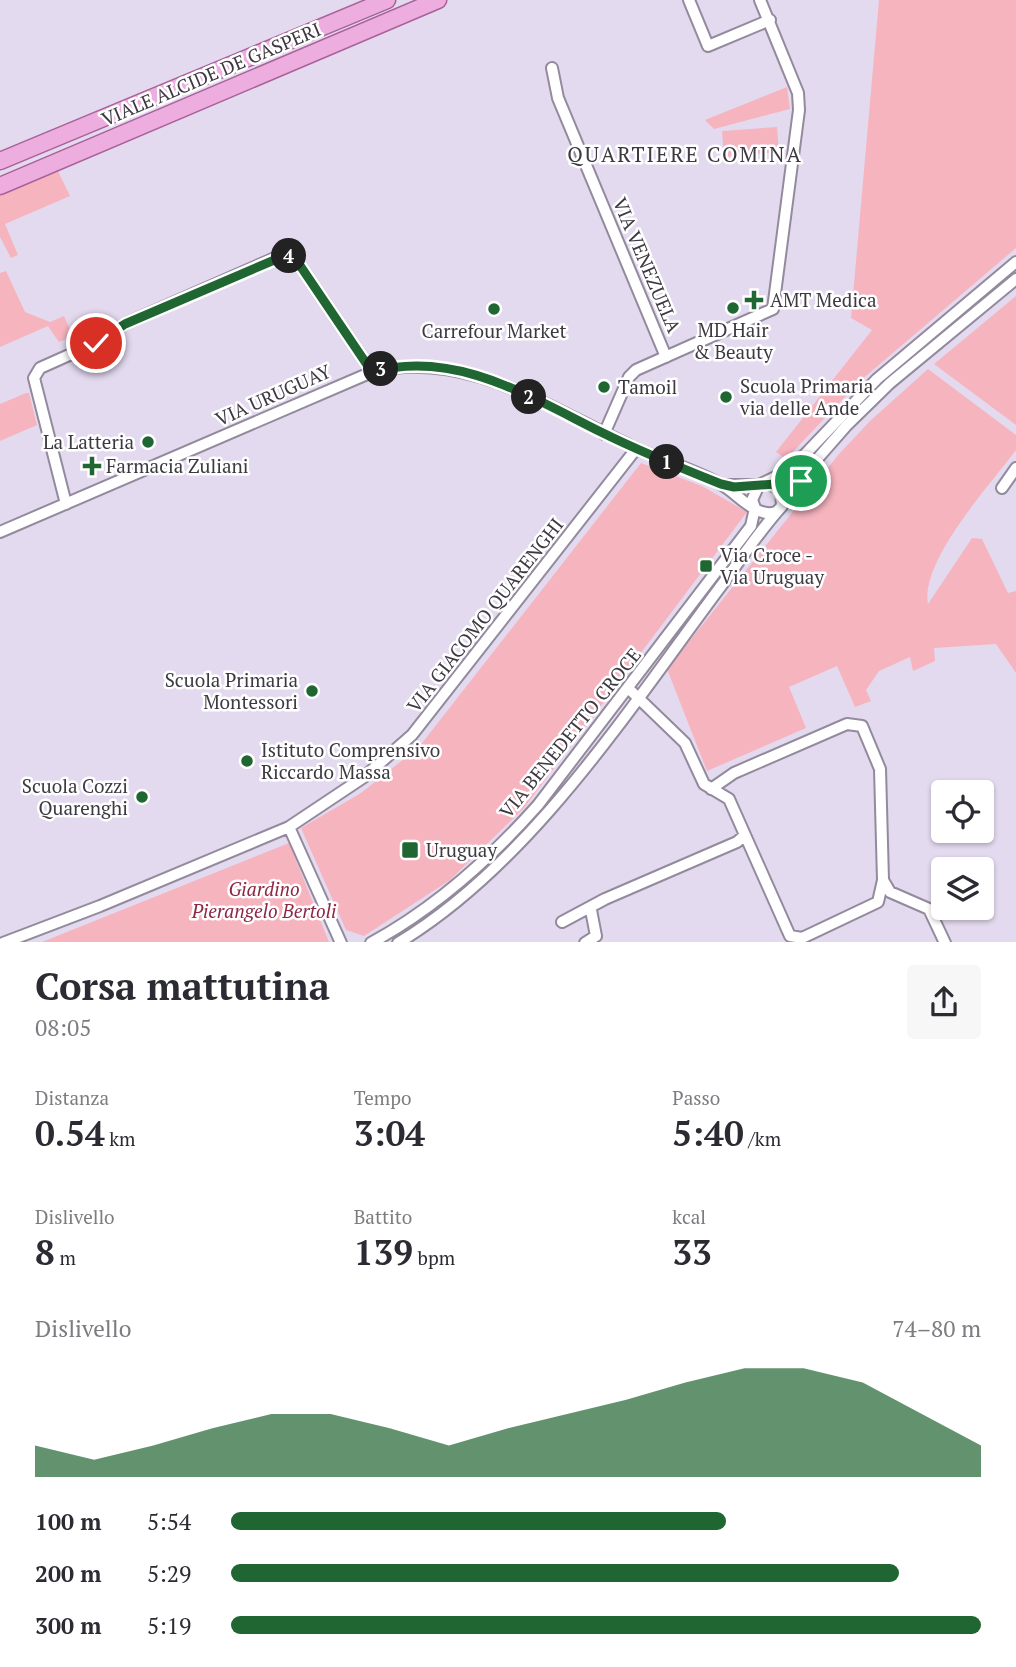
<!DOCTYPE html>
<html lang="it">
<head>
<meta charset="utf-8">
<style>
	body { margin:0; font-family:"PT Serif",serif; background:#f7f7f7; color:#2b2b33; height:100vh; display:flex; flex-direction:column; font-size:26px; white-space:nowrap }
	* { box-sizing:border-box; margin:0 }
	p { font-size:23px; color:#7c7c81 }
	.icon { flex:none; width:38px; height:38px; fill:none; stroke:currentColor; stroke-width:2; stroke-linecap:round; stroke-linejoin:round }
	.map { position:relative; height:942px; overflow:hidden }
	.side { display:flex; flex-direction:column; background:#fff; flex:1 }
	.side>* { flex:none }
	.fabs { position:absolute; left:931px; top:780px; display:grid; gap:14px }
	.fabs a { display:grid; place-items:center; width:63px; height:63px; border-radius:7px; background:#fff; box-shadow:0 2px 5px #0004; font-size:35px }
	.pin { position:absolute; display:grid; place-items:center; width:60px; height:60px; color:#fff; margin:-30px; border:4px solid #fff; border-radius:50%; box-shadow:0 2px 7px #0007 }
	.km { position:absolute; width:35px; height:35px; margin:-18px; border-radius:50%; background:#222; color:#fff; font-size:19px; line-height:35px; text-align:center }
	.round { display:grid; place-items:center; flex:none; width:74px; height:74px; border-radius:7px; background:#f7f7f7 }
	.head { display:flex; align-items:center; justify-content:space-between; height:119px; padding:0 35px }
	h1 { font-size:38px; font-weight:600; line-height:52px }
	.metrics { display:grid; grid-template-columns:repeat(3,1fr); gap:10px; height:119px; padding:7px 35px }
	.metrics div { display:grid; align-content:center }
	.metrics b { font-size:35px; font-weight:600 }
	.metrics small { font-size:19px; font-weight:400 }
	.metrics p { font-size:19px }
	.chart { height:196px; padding:14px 35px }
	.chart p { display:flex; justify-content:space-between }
	.chart svg { width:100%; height:126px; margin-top:7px; fill:#206632; opacity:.7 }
	ul { padding:0 35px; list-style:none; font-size:23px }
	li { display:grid; grid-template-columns:112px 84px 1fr; align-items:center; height:52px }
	li i { height:18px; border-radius:9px; background:#206632 }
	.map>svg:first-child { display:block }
	.green { fill:#f6b4bf }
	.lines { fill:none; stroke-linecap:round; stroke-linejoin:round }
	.minor-casing { stroke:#938a9d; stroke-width:14 }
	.primary-casing { stroke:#a86199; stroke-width:19 }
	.minor { stroke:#fff; stroke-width:10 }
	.primary { stroke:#edadde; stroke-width:16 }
	.route-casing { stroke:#fff; stroke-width:14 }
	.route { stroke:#206632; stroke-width:9 }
	.poi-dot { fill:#206632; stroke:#fff; stroke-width:2.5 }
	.labels { text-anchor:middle; stroke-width:5; stroke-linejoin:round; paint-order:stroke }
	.street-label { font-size:19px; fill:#3d3941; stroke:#fff }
	.poi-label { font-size:19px; fill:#3d3941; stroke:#fff; text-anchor:start }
	.park-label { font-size:19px; font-style:italic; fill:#8c2744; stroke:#fff }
	.neighbourhood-label { font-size:21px; letter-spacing:2px; fill:#3d3941; stroke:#fff }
</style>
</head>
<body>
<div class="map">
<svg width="1016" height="943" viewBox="0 0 1016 943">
	<rect width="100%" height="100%" fill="#e3daef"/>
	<!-- green -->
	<path class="green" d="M879,0H1016V248L860,381L786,459L776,452L872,330L851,318Z
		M787,87L790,109L714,129L705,120Z
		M777,127L779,152L724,157L722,131Z
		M57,169L70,196L5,224L18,255L11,258L0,237V194Z
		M6,271L25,312L50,322L64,316L73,336L59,342L48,326L0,347V273Z
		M1016,296V425L934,364Z
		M928,369L1016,435V450C990,485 920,561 928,604L972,538L982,539L1008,593L1016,591V673L996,644L934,648L935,661L913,671L910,657L879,671L866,690L871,701L855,707L837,666L789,687L806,728L707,771L667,669L839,454L870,421Z
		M26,393H29L37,425L0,441V404Z
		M641,463L702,486L747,512L524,808L450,880L364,936L346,930L301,828L361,793L419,747Z
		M289,843L329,942H42Z"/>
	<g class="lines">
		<!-- minor casing -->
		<g class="minor-casing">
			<path id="minor" d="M689,0L708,46L770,20
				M552,68L558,98L666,357
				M604,434L629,377L636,370L773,309L799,110L798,93L760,0
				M727,485H759L790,470L877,379L1016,262
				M1002,488L1016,468
				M783,498L847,425L890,383L1016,279
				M66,504L34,378L40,368L96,343L125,324L275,258L291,256L299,264L372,372
				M0,532L372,372C466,348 550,409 633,447C662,461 694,469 722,485C738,494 757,519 776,512
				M628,688L685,743L704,784L729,799L790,936L802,938L878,902L883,880L880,769L862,726L847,724L734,773L711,789
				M289,827L341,943
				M883,880L890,892L929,909L945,943
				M562,922L605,899L737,842L745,835
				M3,943L100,906L289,827L364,777L412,735L636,449
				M371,943C435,908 490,859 538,805L751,526L755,508L752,500L759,485
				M398,943C531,863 629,709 721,586C741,559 760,530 782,506L781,490L767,483
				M585,943L596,936L591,910"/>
		</g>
		<!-- primary casing -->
		<g class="primary-casing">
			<path id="primary" d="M0,161L387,0
				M0,186L438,0"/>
		</g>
		<!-- minor -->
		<use href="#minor" class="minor"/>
		<!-- primary -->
		<use href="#primary" class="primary"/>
	</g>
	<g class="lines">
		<!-- route casing -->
		<g class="route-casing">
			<path id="route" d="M96,343L125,324L286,255L299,264L372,372C456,349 530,397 603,433C641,452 681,468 721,484L734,487L775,484L783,498L801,481"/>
		</g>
		<!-- route -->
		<use href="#route" class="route"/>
	</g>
	<!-- markers -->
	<g class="poi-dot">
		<path d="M750.5 289.5h7v7h7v7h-7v7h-7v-7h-7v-7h7z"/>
		<circle cx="733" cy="308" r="7"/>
		<circle cx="494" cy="309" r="7"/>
		<circle cx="604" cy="387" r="7"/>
		<circle cx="726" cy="397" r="7"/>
		<circle cx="148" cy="442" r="7"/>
		<path d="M88.5 455.5h7v7h7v7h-7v7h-7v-7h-7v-7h7z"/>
		<rect x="699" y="559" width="14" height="14" rx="3.5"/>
		<circle cx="312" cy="691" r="7"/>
		<circle cx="247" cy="761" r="7"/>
		<circle cx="142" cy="797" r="7"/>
		<rect x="401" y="841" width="18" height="18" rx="3.5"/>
	</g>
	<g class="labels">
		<!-- street labels -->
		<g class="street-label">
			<text transform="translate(211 74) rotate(-23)" y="7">VIALE ALCIDE DE GASPERI</text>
			<text transform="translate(647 265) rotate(67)" y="7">VIA VENEZUELA</text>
			<text transform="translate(273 395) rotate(-24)" y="7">VIA URUGUAY</text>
			<text transform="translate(485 615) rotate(-52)" y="7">VIA GIACOMO QUARENGHI</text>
			<text transform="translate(570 733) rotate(-51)" y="7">VIA BENEDETTO CROCE</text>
		</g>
		<!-- poi labels -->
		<g class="poi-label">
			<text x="770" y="307">AMT Medica</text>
			<text x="733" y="337" text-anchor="middle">MD Hair<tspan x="733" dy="22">&amp; Beauty</tspan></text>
			<text x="494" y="338" text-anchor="middle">Carrefour Market</text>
			<text x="740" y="393">Scuola Primaria<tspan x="740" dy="22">via delle Ande</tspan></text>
			<text x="618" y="394">Tamoil</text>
			<text x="134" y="449" text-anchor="end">La Latteria</text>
			<text x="106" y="473">Farmacia Zuliani</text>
			<text x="720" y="562">Via Croce -<tspan x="720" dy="22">Via Uruguay</tspan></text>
			<text x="298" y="687" text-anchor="end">Scuola Primaria<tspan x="298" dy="22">Montessori</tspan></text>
			<text x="261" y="757">Istituto Comprensivo<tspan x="261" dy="22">Riccardo Massa</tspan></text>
			<text x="128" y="793" text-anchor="end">Scuola Cozzi<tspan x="128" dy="22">Quarenghi</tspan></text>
			<text x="426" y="857">Uruguay</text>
		</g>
		<!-- park labels -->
		<g class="park-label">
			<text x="264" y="896">Giardino<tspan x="264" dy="22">Pierangelo Bertoli</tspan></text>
		</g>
		<!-- neighbourhood labels -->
		<g class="neighbourhood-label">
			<text x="685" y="162">QUARTIERE COMINA</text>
		</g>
	</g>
</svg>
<div class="fabs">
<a><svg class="icon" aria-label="locate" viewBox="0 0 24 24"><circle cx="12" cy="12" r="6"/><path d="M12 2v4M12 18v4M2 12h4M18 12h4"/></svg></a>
<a><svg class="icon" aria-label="layers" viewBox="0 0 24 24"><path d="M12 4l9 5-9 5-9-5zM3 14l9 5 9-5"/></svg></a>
</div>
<div class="pin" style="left:801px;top:481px;background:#1e9e55"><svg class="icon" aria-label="arrive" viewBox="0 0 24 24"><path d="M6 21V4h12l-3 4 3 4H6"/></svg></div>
<div class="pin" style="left:96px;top:343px;background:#d93025"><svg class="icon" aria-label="check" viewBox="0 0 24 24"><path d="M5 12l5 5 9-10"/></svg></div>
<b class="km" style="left:667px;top:462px">1</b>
<b class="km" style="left:529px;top:397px">2</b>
<b class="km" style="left:381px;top:369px">3</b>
<b class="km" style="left:289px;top:256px">4</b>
</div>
<section class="side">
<div class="head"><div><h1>Corsa mattutina</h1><p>08:05</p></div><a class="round"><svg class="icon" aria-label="share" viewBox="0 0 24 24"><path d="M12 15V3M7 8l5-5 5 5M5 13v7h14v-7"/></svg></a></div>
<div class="metrics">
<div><p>Distanza</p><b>0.54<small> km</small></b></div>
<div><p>Tempo</p><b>3:04</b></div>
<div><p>Passo</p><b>5:40<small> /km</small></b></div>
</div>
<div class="metrics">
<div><p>Dislivello</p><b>8<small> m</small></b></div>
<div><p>Battito</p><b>139<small> bpm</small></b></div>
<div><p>kcal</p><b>33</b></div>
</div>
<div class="chart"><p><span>Dislivello</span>74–80 m</p>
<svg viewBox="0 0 160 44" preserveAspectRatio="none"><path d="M0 44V33L10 38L20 33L30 27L40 22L50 22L60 27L70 33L80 27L90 22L100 17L110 11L120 6L130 6L140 11L150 22L160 33V44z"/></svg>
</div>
<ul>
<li><b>100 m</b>5:54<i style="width:66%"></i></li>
<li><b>200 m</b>5:29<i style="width:89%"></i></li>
<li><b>300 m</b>5:19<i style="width:100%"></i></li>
</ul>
</section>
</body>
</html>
